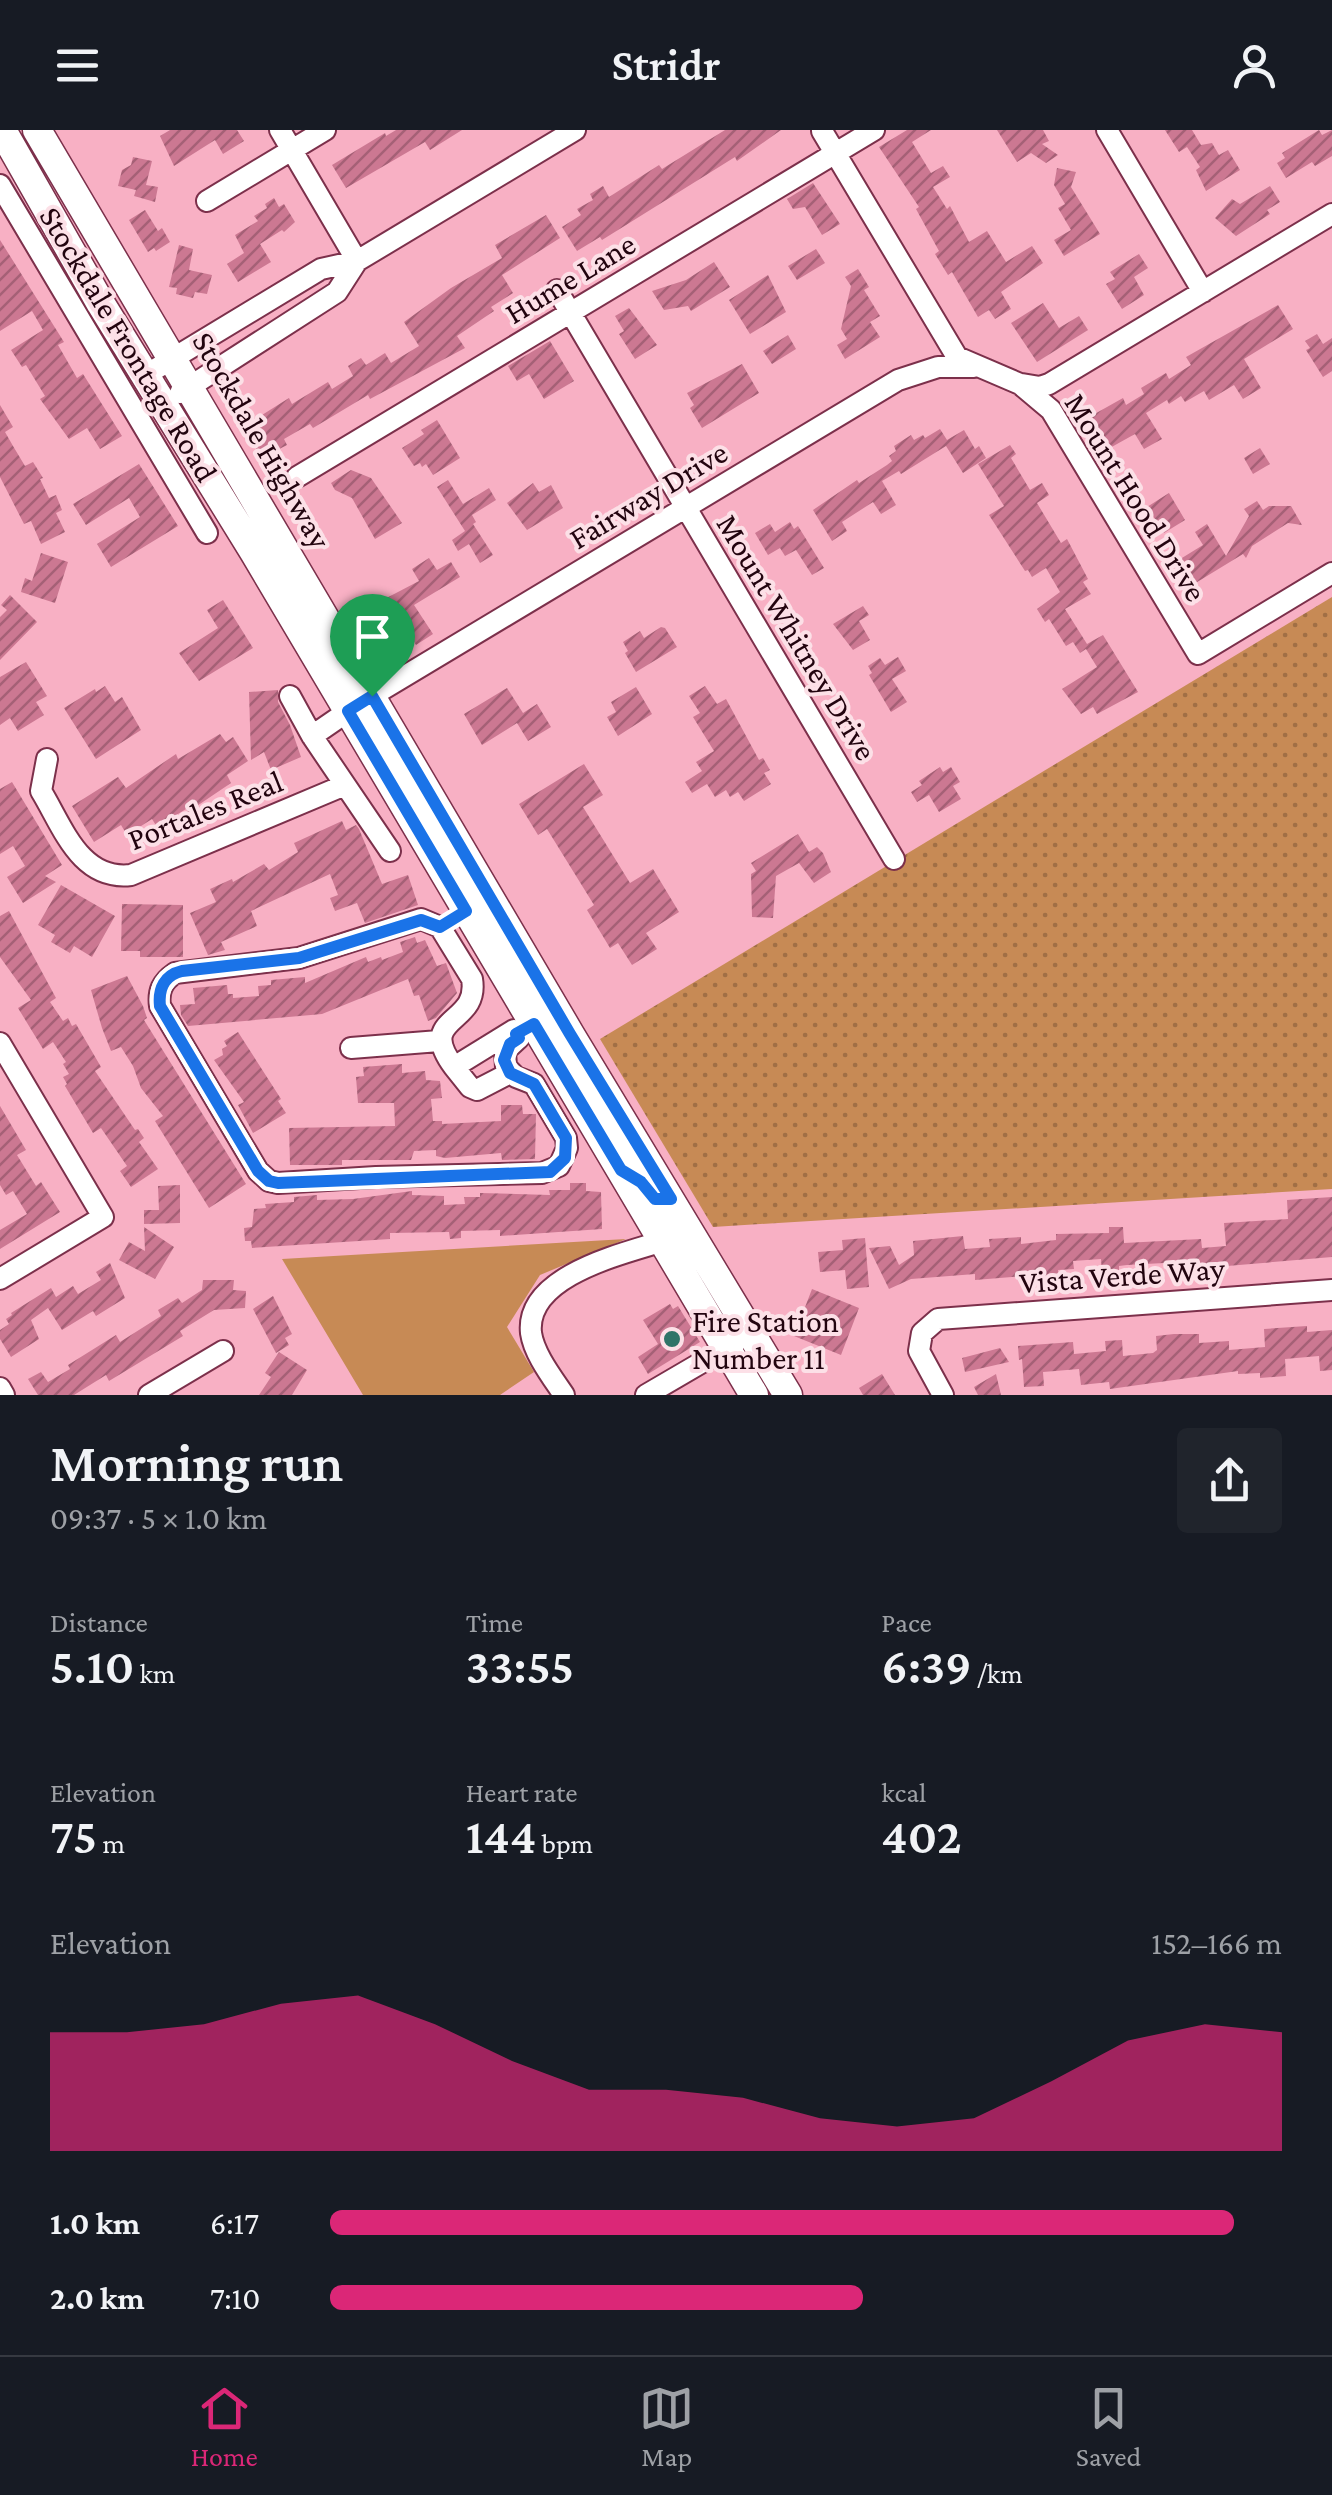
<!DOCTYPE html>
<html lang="en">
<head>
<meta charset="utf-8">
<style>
	body { margin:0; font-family:"Crimson Pro",serif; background:#20242c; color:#f1f3f6; height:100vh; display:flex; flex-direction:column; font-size:38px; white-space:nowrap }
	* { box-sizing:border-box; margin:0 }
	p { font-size:32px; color:#9ea1a6 }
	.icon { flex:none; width:55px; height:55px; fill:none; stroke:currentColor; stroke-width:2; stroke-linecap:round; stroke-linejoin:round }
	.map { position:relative; height:1265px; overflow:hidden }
	.panel { display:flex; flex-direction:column; background:#171b24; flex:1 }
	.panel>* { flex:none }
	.pin { position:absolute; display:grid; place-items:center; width:85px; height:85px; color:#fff; margin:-102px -42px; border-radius:50% 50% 50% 0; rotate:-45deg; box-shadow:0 0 10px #0007 }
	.pin .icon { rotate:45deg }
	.round { display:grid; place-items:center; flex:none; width:105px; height:105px; border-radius:10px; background:#20242c }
	.head { display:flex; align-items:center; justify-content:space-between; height:170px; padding:0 50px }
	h1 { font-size:55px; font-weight:600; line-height:75px }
	.figures { display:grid; grid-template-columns:repeat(3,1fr); gap:15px; height:170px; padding:10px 50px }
	.figures div { display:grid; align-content:center }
	.figures b { font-size:50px; font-weight:600 }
	.figures small { font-size:28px; font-weight:400 }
	.figures p { font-size:28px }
	.chart { height:280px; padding:20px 50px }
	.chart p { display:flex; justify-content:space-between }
	.chart svg { width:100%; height:180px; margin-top:10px; fill:#db2777; opacity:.7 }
	ul { padding:0 50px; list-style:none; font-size:32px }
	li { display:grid; grid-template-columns:160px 120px 1fr; align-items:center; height:75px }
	li i { height:25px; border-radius:12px; background:#db2777 }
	header { display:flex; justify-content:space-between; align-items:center; height:130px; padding:0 50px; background:#171b24; font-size:45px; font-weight:600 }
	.dock { display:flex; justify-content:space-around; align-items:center; height:140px; border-top:2px solid #363941; background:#171b24; font-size:28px; color:#9ea1a6 }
	.dock a { display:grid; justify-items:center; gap:5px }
	.dock .active { color:#db2777 }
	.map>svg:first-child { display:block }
	.grass { fill:url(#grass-dots) }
	.pitch { fill:#c78a55 }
	.building { fill:url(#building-hatch) }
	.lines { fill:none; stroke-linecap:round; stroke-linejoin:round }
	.minor-casing { stroke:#7c304b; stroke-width:24 }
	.major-casing { stroke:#7c304b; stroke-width:31 }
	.minor { stroke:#fff; stroke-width:20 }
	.major { stroke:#fff; stroke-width:28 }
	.route-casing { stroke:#fff; stroke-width:20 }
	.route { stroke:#1a73e8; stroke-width:12 }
	.poi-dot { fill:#2f7468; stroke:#fce0e7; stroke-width:4 }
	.labels { text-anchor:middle; stroke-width:8; stroke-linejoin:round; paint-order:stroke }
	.street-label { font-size:32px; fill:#22040f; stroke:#fce0e7 }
	.poi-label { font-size:32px; fill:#22040f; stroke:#fce0e7; text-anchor:start }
</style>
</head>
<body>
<header><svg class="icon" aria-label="menu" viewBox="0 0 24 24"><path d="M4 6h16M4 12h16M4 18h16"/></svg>Stridr<svg class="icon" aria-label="person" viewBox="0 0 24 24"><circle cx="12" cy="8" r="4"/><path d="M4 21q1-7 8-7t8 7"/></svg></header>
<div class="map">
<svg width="1332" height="1265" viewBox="0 0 1332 1265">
	<defs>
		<pattern id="grass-dots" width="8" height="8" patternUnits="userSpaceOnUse" patternTransform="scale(2.5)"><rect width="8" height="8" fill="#c78a55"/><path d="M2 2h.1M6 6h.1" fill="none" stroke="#a16f45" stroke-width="1.8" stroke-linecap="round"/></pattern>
		<pattern id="building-hatch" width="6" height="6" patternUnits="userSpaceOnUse" patternTransform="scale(2.5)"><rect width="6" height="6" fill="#cc7892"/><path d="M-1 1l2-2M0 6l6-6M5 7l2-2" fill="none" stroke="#a56076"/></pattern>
	</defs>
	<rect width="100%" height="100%" fill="#f8b0c4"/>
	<!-- grass -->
	<path class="grass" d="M1332,467V1059L713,1097L600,909Z"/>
	<!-- pitch -->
	<path class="pitch" d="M626,1109L540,1145L507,1197L534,1242L500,1265H363L282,1129Z"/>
	<!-- building -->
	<path class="building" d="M170,0H237L244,11L223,24L215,10L174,36L160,6Z
		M396,0H462L430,20L425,12L346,58L332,35L385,3L386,6Z
		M725,0H781L737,31L735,27L602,110L600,107L577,121L562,97L581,85L577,79L593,70L590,64L603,56L609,67L659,35L662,39Z
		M907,0H931L912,12L931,43L943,36L950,47L933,57L947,79L950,76L969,112L987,101L1006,132L1032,116L1043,133L1001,162L1011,179L995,189L989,180L978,187L952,142L948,145L935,124L939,121L916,79L919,77L879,17Z
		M997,0H1043L1049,11L1042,14L1058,25L1046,33L1031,23L1017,32Z
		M1165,0H1192L1201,15L1212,13L1219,25L1228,20L1240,40L1206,61L1196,40L1200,37L1187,17L1179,22Z
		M1319,0L1322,5L1332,0V26L1315,36L1312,32L1286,48L1277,33L1285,28L1282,23Z
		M133,27L152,31L146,55L158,57L155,72L134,66L136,60L118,56L122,40L131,35Z
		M1057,38L1076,42L1071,57L1100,104L1064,126L1054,110L1071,100L1058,78L1065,74L1054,55Z
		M813,53L840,94L822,105L805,77L793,79L787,69Z
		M1270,56L1280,72L1267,80L1270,84L1236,106L1215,88L1232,69L1240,74Z
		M274,68L279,77L284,74L295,92L284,102L282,100L260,114L271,132L238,152L227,134L244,123L235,105L258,91L254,86L267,78L265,74Z
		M145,80L158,101L162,98L170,112L156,121L154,118L148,122L129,90Z
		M546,85L560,108L502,145L513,163L491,177L494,181L457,206L465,218L370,269L368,265L313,298L310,294L284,309L287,315L262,328L247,303L266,292L262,285L289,268L292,274L328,252L332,259L353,246L348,236L361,228L366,235L385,223L391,233L419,216L404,192L451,158L502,128L495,115Z
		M0,110L64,212L58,215L77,248L83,244L122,306L100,319L87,298L69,309L40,269L45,266L26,235L22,237L11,220L43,200L32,181L0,201Z
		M179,115L193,119L189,140L212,145L207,164L195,162L193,168L176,164L177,158L169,157Z
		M816,119L825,133L797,150L788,136Z
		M1139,124L1148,138L1134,147L1144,165L1122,179L1106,154L1115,149L1110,142Z
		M714,132L730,157L691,181L688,176L664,180L652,161L686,150Z
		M858,139L869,157L864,160L880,186L870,192L880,207L845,229L837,215L847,209L841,199L851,156L845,147Z
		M768,145L786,182L750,204L729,170Z
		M1043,173L1059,198L1079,186L1088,200L1037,232L1011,193Z
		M1278,175L1293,199L1244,229L1261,258L1243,269L1234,255L1209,270L1204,261L1185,272L1181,266L1169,274L1167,270L1146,283L1162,309L1144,319L1135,304L1108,319L1091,286L1123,268L1126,275L1144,264L1141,258L1166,243L1169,249L1191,235L1186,227Z
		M629,178L657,215L635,229L619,204L624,201L615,186Z
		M1317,204L1323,214L1332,208V241L1323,247L1306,220L1310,218L1305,211Z
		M788,205L796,219L772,234L763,221Z
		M550,211L574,251L544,269L529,244L517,251L508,236Z
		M742,234L759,263L702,298L690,278L694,275L687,263Z
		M0,275L13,297L5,302L13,316L25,336L33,332L43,348L40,349L49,368L56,365L62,380L56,383L65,402L41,414L31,391L24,394L0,347Z
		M437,290L460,328L433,345L426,334L422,337L420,333L414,336L402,318L424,304L421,300Z
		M940,299L947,310L964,300L975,319L979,316L986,328L963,343L946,316L901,344L899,341L882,351L896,375L881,384L873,372L842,392L847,401L832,411L813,380L857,350L859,353L887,335L892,331L889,326L896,321L894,316L911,305L914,310L923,305L925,308Z
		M1010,315L1016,324L1011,328L1030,360L1042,353L1049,365L1037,373L1061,413L1067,409L1088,449L1083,452L1091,464L1065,479L1087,514L1103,505L1138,562L1097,584L1093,577L1081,584L1062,559L1097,537L1086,519L1080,523L1073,512L1066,516L1049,489L1045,492L1037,479L1060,462L1046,438L1032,447L1028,440L1025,441L989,385L1004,376L978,334Z
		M1260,318L1270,334L1253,344L1244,328Z
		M139,334L178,396L111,437L97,414L140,387L129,368L86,395L73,374Z
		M351,340L371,348L402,393L375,409L352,368L335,360L331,353Z
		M448,350L463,374L489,358L496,370L472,385L476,392L473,394L493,425L480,433L469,414L458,421L452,410L465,401L437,357Z
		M533,353L539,362L551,355L563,378L527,400L507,373Z
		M1169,363L1185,390L1164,403L1147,377Z
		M1257,371L1263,380L1269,376H1291L1302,395L1288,393L1252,416L1246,428L1243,424L1189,457L1176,437L1179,435L1177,431L1203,415L1195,402L1207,394L1226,426L1249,386L1244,379Z
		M790,392L794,399L798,396L824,438L812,445L796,420L785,426L780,418L768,425L755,403L770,394L775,402Z
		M41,423L68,432L55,473L21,462L25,448L32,451Z
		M429,428L437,440L451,432L460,447L414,475L433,504L416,515L410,505L406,507L403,501L390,508L388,505L382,508L369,487L379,481L375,474L419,451L412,439Z
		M10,465L37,492L0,530V487L7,480L1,475Z
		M223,470L253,518L199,551L179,523L218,498L207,480Z
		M863,476L869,485L859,491L870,510L853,520L833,494Z
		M661,497L665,498L677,517L636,542L625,523L628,521L623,512L640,501L644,508Z
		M898,527L906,541L892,549L907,572L891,582L869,545L872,543L868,536L880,528L885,535Z
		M26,532L47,566L36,572L44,585L18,601L10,588L0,595V547Z
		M105,556L115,572L122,567L141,600L96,629L64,578L95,559L96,562Z
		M705,556L717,574L726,569L759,630L763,628L770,640L764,643L771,654L744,671L738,662L730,667L726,660L715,667L707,654L692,663L685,652L702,641L696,632L714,621L693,587L700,583L689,566Z
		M636,557L652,584L618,606L607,587L616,582L611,572Z
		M507,558L523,583L537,574L551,597L528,611L517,593L482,615L464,584Z
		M278,560V572L290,595L301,627L271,640L264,622L251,630L249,562Z
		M220,604L226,612L233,607L248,631L227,645L231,653L188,682L186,679L157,697L152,689L127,705L121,695L94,712L72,676L118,647L126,658L176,624L178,629Z
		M584,634L603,665L583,677L630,753L653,739L679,782L646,803L657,819L632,835L618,813L610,818L587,780L594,775L547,699L538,705L519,674Z
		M940,637L943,642L951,637L960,652L953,656L961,669L939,682L929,665L917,672L911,662L922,655L919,651Z
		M12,652L62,735L45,746L56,752L23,773L7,747L25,736L13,716L0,724V659Z
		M342,691L346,700L356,695L359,699L382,754L408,745L418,775L365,793L357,773L335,781L330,768L338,765L330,744L251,781L257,796L221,812L225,820L208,825L190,783L216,772L210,759L232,749L233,752L264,734L269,740L298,722L294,713Z
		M798,704L809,722L817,717L823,723L831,742L814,753L799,733L776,746L773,788L752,787L751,744L756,741L751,733Z
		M61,755L115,786L92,827L74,816L70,823L51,812L55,805L38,795Z
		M122,774L183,775V827H140V821H121Z
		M9,781L56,868L50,872L63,891L68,888L72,896L76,894L101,937L95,941L135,1000L138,999L144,1008L139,1012L158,1039L131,1057L120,1041L127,1036L101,998L93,1003L65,956L67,954L63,947L69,944L63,934L66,932L53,912L43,919L18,878L31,870L0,827V786Z
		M415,807L417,813L425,810L437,836L446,833L457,863L436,888L428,891L419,865L414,866L408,849L322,884L188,896L181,885L180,875L195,874L193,858L227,855L228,864H233V868L259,866L258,856L271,855V850L305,847V853L366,827L368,832L381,827L382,830L403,822L400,812Z
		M127,846L143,876L147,888L144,890L246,1054L209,1078L155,991L163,986L141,958L133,936L121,917L111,921L102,898L91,860Z
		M238,902L281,969L278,971L286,983L253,1003L238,975L244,972L214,930L223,925L222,919L227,916L224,911Z
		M402,934V943L425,941L426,950L440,951L442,968L431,969L433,991H442V994L501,991V975H522L523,984H536L535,1029L502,1030L501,1023L445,1028L436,1026V1020L414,1021L411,1030H342V1035H290L289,998L395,996L394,973H358L356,947L364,946L363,937Z
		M0,976L26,1020L17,1025L36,1056L41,1052L60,1082L0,1119V1100L27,1084L13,1061L6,1065L0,1055Z
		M570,1053H586V1061L601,1062L602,1099L500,1106V1100L461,1101V1108L450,1109L449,1102L390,1103V1109L252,1118L251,1111H245L244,1098L252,1097L254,1079L266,1078L265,1074L294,1072V1067L317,1065V1070L353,1069L412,1061V1065L444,1066V1075L465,1074L464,1067H480V1063L550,1065L549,1060H570Z
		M180,1055V1093L144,1094V1080H159L158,1056Z
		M1332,1067V1127L1227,1136V1133L1165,1138L1164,1133L1127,1135L1119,1136V1143L1102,1144L1101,1129L1073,1131L1074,1139L1058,1140L1059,1148L1039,1150L1038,1145L975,1150V1144L911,1149L889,1159L869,1118L890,1116L899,1135L914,1125L913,1111L963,1106L965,1119L990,1117L989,1109L1021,1107V1114L1056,1110V1104L1109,1103V1097H1123L1124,1113L1201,1109L1202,1118L1226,1116L1224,1093L1288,1089L1287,1070Z
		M144,1097L174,1117L155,1149L119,1130L129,1112L145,1121Z
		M865,1108L869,1157L847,1159L845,1140L820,1142L818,1122L843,1120L842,1110Z
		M110,1133L125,1168L96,1186L93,1181L62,1200L48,1178L31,1190L39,1209L11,1227L0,1209V1200L9,1194L6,1189L12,1185L11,1183L51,1158L56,1167L73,1156L78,1164L101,1150L96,1142Z
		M203,1150H234L233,1160L246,1161L245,1178L214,1180L180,1201L183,1206L109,1251L106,1245L74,1265H38L28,1249L41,1242L48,1252L70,1239L68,1235L116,1205L120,1212L161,1186L158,1180L178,1168L182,1173L202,1160Z
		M812,1159L859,1178L841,1225L794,1206Z
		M273,1166L292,1204L285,1208L289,1215L276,1223L253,1179Z
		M670,1174L673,1179L678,1176L700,1212L648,1244L638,1227L658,1214L643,1190Z
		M1307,1196V1202L1332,1200V1240L1320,1241L1319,1226L1285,1229L1286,1246L1260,1248V1243L1238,1244V1241L1110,1259L1109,1252L1081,1255L1079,1239L1043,1242L1044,1256L1024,1257L1022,1229L1019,1230L1018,1216L1073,1212L1074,1224L1106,1221L1105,1211L1122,1210L1123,1226L1153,1223L1157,1220L1156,1206L1174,1204H1199V1213L1229,1211V1220L1265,1217L1264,1199Z
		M1000,1218L1009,1232L965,1242L962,1228Z
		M279,1222L307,1240L292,1265H259L271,1247L265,1243Z
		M882,1244L895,1265H863L859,1258Z
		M996,1244L1001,1265H978L974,1257Z"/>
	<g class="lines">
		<!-- minor casing -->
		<g class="minor-casing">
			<path id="minor" d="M280,0L357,131
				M1107,0L1203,162
				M822,1L957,227L1020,254L1051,280L1198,524L1332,443
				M0,55L207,403
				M207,71L325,0
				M557,160L894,729
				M144,246L321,139L357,131L575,0
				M1022,254L1040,257L1049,254L1332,84
				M180,263L337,162L357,131
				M297,347L874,0
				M290,566L312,606L390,721
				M312,606L360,573L898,250L938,237H974
				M47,629L41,661C63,697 80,751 131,745L345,655
				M516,904L519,908L505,921L506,937L516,947L534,954L566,1008L567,1018L559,1036L542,1043L376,1047L278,1053L269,1051L258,1041L160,876C158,861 162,852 175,843L299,828L421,789L440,797L472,849C480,896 415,885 454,937L514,900L516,904L534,894
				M0,913L103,1087L0,1149
				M351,918L439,911
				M454,937L470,957L477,960L510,943
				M0,1258L4,1265
				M149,1265L223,1221
				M564,1265C552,1247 534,1224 531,1203C525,1146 622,1124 663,1111
				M646,1265L735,1213
				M943,1265L919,1221L922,1203L938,1189L1332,1160"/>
		</g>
		<!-- major casing -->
		<g class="major-casing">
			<path id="major" d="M2,0L101,174L254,422L754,1265
				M37,0L570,904L788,1265"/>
		</g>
		<!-- minor -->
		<use href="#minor" class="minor"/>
		<!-- major -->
		<use href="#major" class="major"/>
	</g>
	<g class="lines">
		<!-- route casing -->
		<g class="route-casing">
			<path id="route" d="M372,566L570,904L671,1069H655L641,1052L621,1040L534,894L516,904L519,908L510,914L504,930L510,943L534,954L566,1008L565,1028L550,1042L278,1053L269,1051L258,1041L160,876C158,858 165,845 182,841L299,828L421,790L440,797L466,781L348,581Z"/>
		</g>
		<!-- route -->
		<use href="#route" class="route"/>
	</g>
	<!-- markers -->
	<circle class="poi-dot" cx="672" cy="1209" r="10"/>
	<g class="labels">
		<!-- street labels -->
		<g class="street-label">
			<text transform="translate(570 148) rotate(-31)" y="11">Hume Lane</text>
			<text transform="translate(129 214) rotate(59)" y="11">Stockdale Frontage Road</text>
			<text transform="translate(262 310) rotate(60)" y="11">Stockdale Highway</text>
			<text transform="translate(648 365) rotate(-31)" y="11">Fairway Drive</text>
			<text transform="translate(1136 367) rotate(58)" y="11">Mount Hood Drive</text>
			<text transform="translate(797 507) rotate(59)" y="11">Mount Whitney Drive</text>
			<text transform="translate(205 680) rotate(-22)" y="11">Portales Real</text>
			<text transform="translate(1122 1145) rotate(-4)" y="11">Vista Verde Way</text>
		</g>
		<!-- poi labels -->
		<g class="poi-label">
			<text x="692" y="1202">Fire Station<tspan x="692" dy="37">Number 11</tspan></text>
		</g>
	</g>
</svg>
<div class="pin" style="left:372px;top:566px;background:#1e9e55"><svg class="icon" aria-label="arrive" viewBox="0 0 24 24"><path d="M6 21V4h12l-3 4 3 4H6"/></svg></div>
</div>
<section class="panel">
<div class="head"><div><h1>Morning run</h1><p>09:37 · 5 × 1.0 km</p></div><a class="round"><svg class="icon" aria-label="share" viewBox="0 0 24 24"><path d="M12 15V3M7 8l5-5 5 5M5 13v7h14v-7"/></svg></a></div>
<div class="figures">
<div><p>Distance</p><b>5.10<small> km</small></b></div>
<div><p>Time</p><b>33:55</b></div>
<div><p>Pace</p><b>6:39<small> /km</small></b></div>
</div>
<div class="figures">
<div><p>Elevation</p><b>75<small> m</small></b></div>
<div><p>Heart rate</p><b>144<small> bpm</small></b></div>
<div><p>kcal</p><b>402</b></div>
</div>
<div class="chart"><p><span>Elevation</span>152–166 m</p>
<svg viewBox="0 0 160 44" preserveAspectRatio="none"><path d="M0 44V15L10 15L20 13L30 8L40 6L50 13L60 22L70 29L80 29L90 31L100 36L110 38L120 36L130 27L140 17L150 13L160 15V44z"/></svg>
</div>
<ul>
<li><b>1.0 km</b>6:17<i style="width:95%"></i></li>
<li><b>2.0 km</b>7:10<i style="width:56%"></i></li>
</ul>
</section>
<nav class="dock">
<a class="active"><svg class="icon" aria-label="home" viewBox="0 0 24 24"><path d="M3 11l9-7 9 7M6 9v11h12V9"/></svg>Home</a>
<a><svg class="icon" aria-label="map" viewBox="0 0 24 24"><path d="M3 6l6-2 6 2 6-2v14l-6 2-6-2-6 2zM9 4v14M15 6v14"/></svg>Map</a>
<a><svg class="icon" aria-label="saved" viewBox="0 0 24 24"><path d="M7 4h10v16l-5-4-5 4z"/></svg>Saved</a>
</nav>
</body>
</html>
